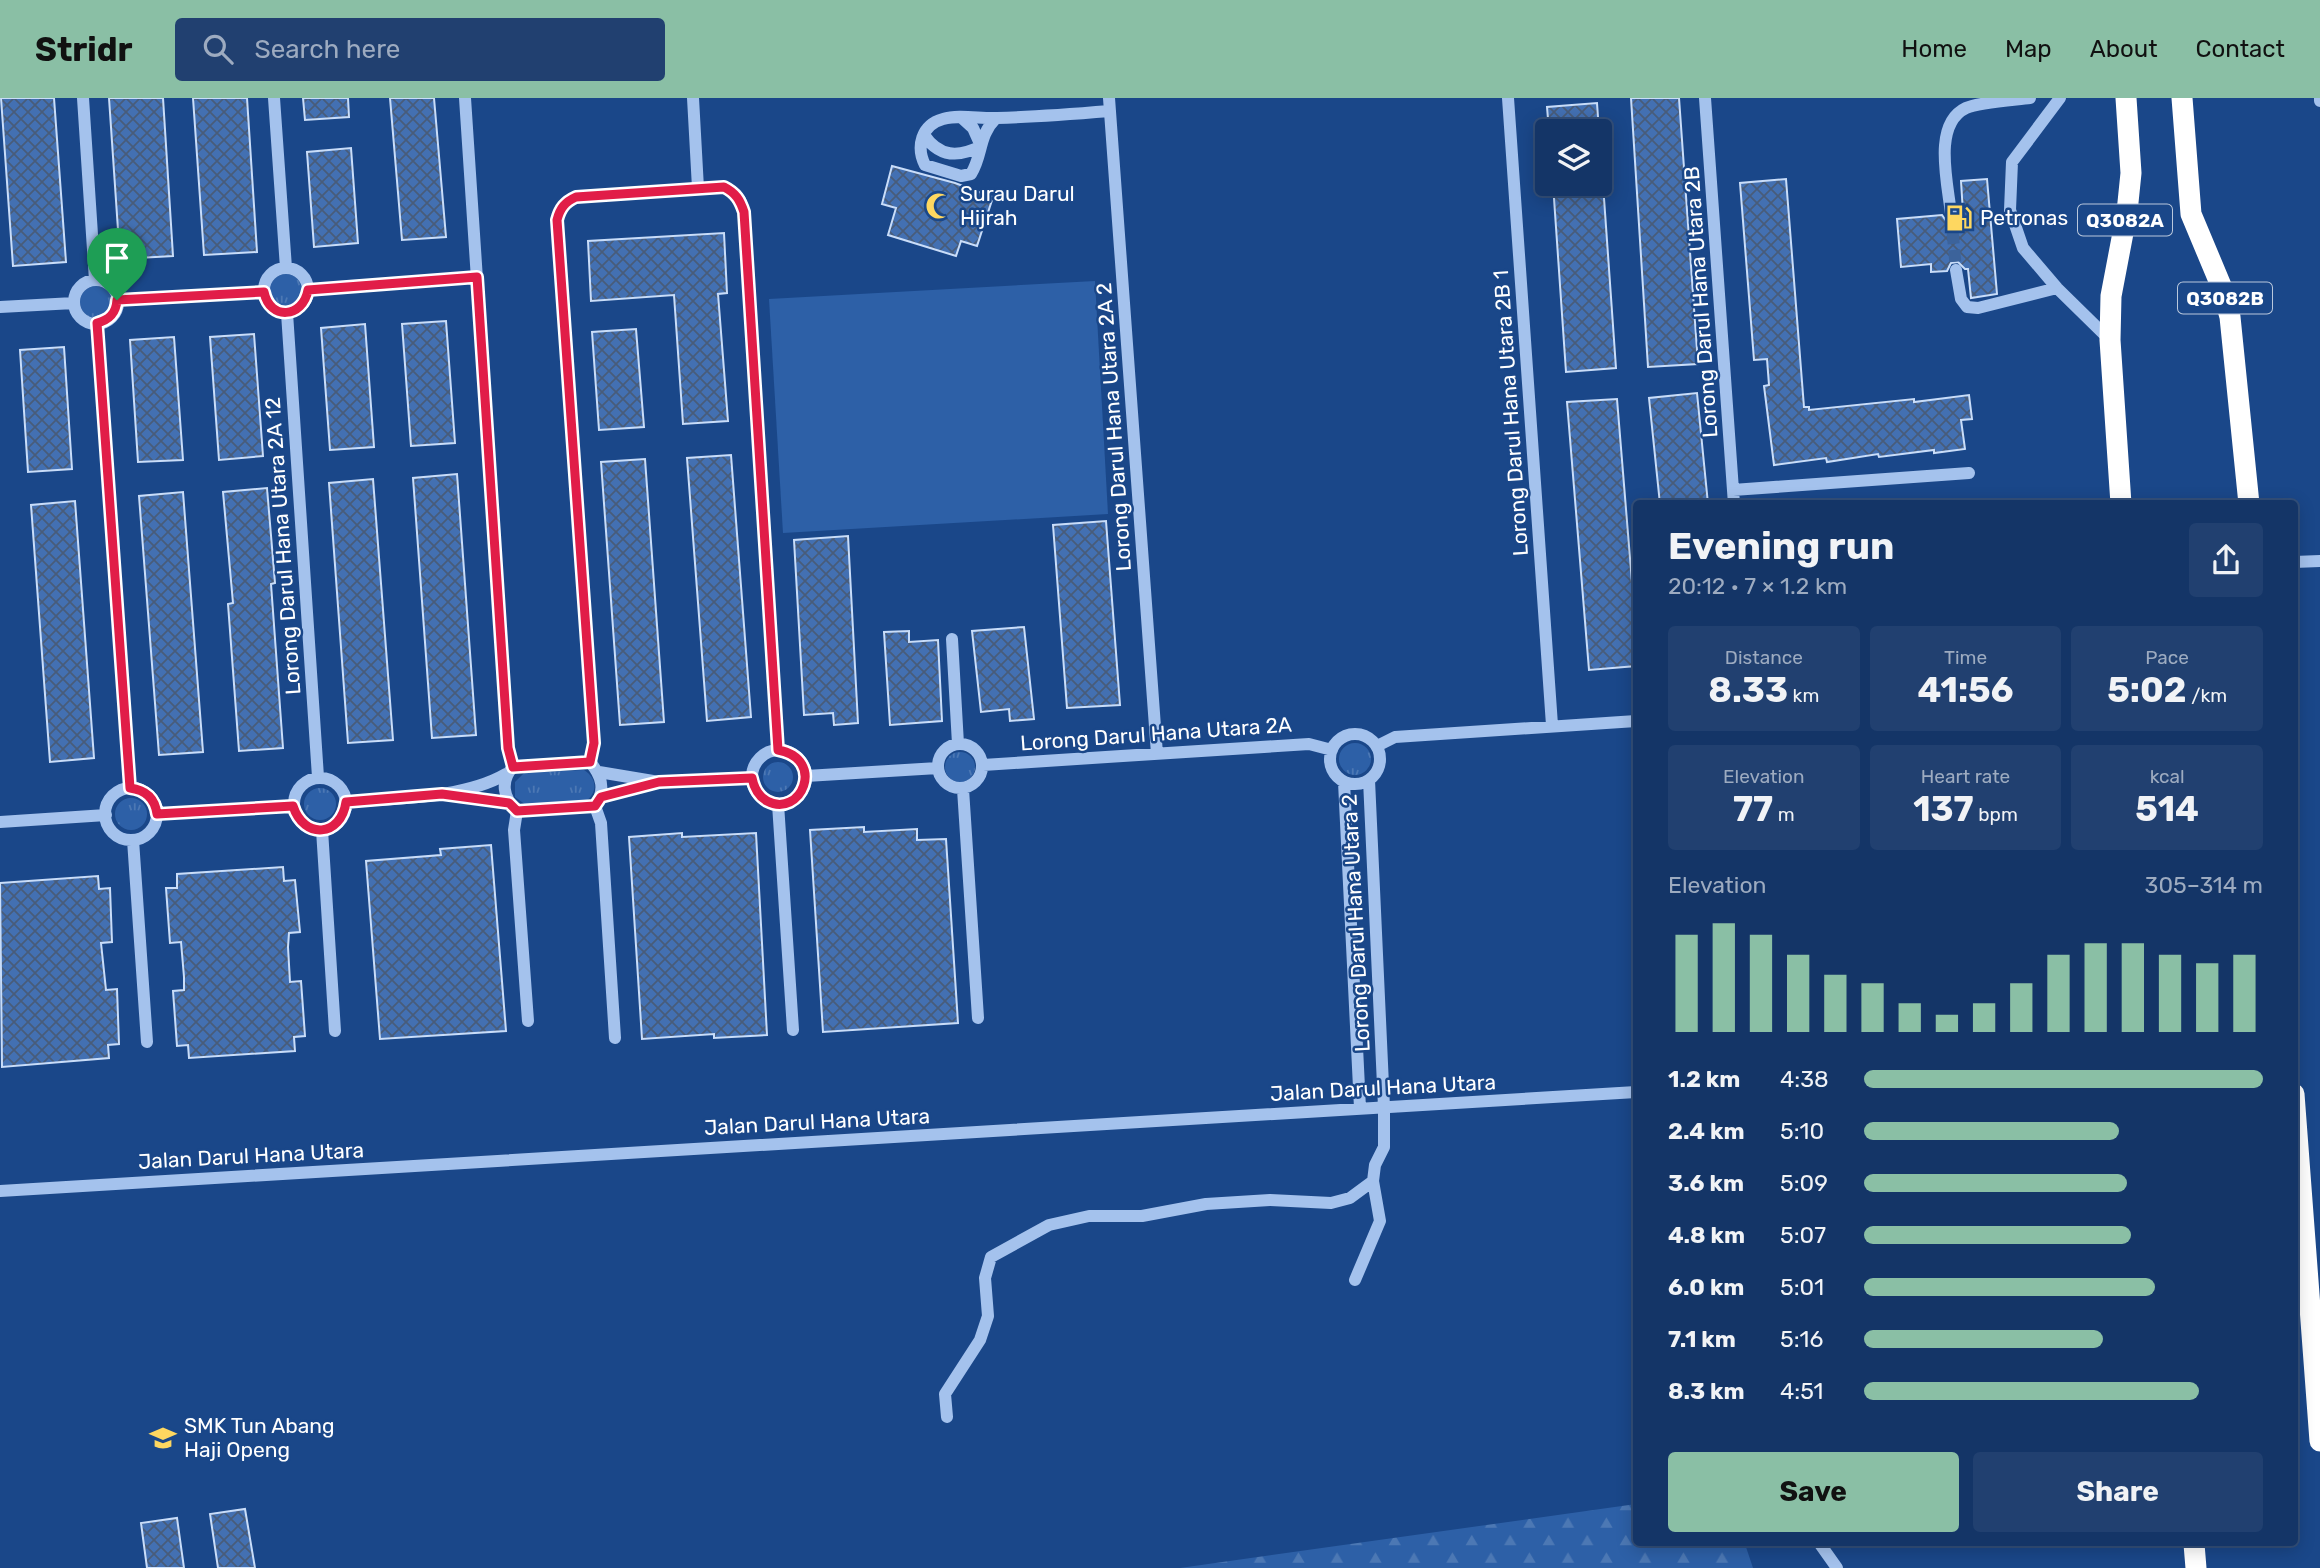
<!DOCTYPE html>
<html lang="en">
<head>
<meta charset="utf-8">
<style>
	body { margin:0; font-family:Rubik,sans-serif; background:#214070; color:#f1f3f6; height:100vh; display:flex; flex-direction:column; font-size:26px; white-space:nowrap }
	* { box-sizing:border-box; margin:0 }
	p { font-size:23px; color:#9dabc0 }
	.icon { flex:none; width:38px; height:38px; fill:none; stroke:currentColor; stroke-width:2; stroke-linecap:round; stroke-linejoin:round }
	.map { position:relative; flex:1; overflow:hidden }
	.drawer { position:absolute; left:1633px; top:402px; width:665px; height:1046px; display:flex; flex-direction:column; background:#143567; border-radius:7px; box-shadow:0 4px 18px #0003,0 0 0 2px #33507b }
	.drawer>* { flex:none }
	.buttons { position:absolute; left:1535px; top:21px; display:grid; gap:14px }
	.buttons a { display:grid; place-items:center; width:77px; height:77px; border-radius:7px; background:#143567; box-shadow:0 4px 18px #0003,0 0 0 2px #33507b; font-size:35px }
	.pin { position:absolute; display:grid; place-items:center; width:60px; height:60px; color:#fff; margin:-72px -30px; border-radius:50% 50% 50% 0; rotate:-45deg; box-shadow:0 0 7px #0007 }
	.pin .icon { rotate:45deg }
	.round { display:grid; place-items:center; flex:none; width:74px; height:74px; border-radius:7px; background:#214070 }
	.overview { display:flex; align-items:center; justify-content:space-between; height:119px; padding:0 35px }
	h1 { font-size:38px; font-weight:700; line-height:52px }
	.stats { display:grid; grid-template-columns:repeat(3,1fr); gap:10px; height:119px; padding:7px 35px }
	.stats div { display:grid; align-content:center; border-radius:7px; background:#214070; text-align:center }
	.stats b { font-size:35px; font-weight:700 }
	.stats small { font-size:19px; font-weight:400 }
	.stats p { font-size:19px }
	.chart { height:196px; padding:14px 35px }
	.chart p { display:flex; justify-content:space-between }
	.chart svg { width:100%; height:126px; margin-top:7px; stroke:#8abfa5; stroke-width:6 }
	.action { display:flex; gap:14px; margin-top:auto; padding:14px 35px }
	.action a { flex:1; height:80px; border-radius:7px; background:#8abfa5; color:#111; font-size:28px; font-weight:700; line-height:80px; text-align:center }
	.action a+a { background:#214070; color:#f1f3f6 }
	ul { padding:0 35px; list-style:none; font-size:23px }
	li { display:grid; grid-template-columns:112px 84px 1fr; align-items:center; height:52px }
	li i { height:18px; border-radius:9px; background:#8abfa5 }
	header { display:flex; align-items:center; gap:42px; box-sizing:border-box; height:98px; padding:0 35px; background:#8abfa5; color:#111 }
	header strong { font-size:33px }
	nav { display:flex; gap:38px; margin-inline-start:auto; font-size:24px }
	.search { width:490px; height:63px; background:#214070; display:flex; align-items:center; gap:18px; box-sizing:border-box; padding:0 24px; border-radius:7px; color:#9dabc0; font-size:26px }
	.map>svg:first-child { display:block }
	.grass { fill:url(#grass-tufts) }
	.forest { fill:url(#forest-firs) }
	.garden { fill:#2d60a7 }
	.building { fill:url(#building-cross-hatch); stroke:#c9ddf9; stroke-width:2 }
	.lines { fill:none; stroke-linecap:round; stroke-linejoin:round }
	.minor-tunnel { stroke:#3c639b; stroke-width:12; stroke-dasharray:12 6; stroke-linecap:butt }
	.minor { stroke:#a4c2ed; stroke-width:12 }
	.highway { stroke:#fff; stroke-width:21 }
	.route-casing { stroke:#fff; stroke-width:14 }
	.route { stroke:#e11d48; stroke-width:9 }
	.labels { text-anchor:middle; stroke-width:5; stroke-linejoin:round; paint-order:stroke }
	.shield { fill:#1a4789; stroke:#bac8dc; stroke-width:2 }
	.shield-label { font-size:19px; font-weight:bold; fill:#fff }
	.poi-label { font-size:21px; fill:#fff; stroke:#1a4789; text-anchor:start }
	.street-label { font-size:21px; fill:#fff; stroke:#1a4789 }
</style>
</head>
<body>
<header>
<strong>Stridr</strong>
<div class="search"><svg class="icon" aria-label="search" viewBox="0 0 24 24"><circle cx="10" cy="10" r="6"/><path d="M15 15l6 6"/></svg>Search here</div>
<nav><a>Home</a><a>Map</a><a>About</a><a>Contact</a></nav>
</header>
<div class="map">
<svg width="2320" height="1470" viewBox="0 0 2320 1470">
	<defs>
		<pattern id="grass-tufts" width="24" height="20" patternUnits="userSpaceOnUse" patternTransform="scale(1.75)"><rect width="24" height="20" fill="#2d60a7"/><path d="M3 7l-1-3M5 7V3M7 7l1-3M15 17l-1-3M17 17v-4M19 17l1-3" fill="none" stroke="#4c78b4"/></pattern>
		<pattern id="forest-firs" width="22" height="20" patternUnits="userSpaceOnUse" patternTransform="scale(1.75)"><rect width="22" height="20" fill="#2d60a7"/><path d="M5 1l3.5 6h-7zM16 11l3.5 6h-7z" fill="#4c78b4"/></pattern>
		<pattern id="building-cross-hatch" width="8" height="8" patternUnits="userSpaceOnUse" patternTransform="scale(1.75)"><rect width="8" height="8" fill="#4370b2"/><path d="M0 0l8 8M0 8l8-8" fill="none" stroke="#485c7a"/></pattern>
	</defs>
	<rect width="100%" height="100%" fill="#1a4789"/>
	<!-- grass -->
	<path class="grass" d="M270 192a16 16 0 1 1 32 0a16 16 0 1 1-32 0Z
		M80 204a16 16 0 1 1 32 0a16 16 0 1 1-32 0Z
		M1339 661a16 16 0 1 1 32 0a16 16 0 1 1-32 0Z
		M945 669a15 15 0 1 1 30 0a15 15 0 1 1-30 0Z
		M763 679a15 15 0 1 1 30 0a15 15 0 1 1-30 0Z
		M584,672C597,680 598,694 586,703L526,707L515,699V684L524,675Z
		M304 706a16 16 0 1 1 32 0a16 16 0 1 1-32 0Z
		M115 716a16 16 0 1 1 32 0a16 16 0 1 1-32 0Z"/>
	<!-- forest -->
	<path class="forest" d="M1636,1406V1446H1745L1753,1470H1180Z"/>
	<!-- garden -->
	<path class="garden" d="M1095,183L1108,416L783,435L769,201Z"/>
	<!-- building -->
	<path class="building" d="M1,0H54L66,164L13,168Z
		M109,0H163L173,158L120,161Z
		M193,0H247L257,154L204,157Z
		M303,0H348L349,19L305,22Z
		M390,0H434L446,139L402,142Z
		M1631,0H1679L1698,266L1648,269Z
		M1597,5L1599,33H1549L1547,9Z
		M351,50L358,145L314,149L307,54Z
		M892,68L955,85L993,99L977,148L961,143L956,158L888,137L896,110L882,106Z
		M1786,81L1804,309H1809V312L1914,301V304L1969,297L1972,321L1961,322L1965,351L1934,355V352L1879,359L1878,356L1827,364L1826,360L1774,367L1764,288L1769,287L1767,261L1754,262L1740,85Z
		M1987,81L1997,196L1971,200L1968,171H1965L1958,164L1951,165L1947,173L1931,174V166L1901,169L1897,121L1942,117L1947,124L1956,123L1960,115H1963L1961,83Z
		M1553,86H1603L1616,270L1566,274Z
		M724,135L727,195L718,196L728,323L683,326L674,197L591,203L588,143Z
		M446,223L455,345L411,348L402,226Z
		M365,226L374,349L330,352L321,230Z
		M636,231L644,329L599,332L592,234Z
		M254,236L263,358L219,362L210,239Z
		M174,239L183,362L138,364L130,242Z
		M64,249L72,371L28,374L20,252Z
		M1697,295L1708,406H1660L1649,300Z
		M1617,301L1634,509L1636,568L1589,572L1567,304Z
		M731,357L751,619L707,623L687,360Z
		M645,361L664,624L620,627L601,364Z
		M457,376L476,637L432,640L413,380Z
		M373,381L393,642L348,645L329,385Z
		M267,390L275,485L271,486L283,650L239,653L228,506L233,505L223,394Z
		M183,394L203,654L159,657L139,398Z
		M75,403L94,660L50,664L31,407Z
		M1106,423L1120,607L1067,610L1053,427Z
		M848,438L858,625L834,627L833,615L804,617L794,442Z
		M1024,529L1034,621L1010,623L1009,611L981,614L972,533Z
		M909,533V544L938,542L942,623L890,627L884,534Z
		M864,729V734L917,731V742L946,741L958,925L823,934L810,732Z
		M682,735V739L756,735L767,937L714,940V936L642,941L629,739Z
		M491,747L506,933L380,941L366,763L441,757L440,751Z
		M283,769L284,783L295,782L300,834L289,835L288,849L290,884L301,883L305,938L294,939L295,953L189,960L188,947L177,948L173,893L184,892V879L181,844L170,845L166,790H177V776Z
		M98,778L99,791L110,790L112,844L101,845L106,892L117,891L119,946L108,947L109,960L2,969L0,785Z
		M245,1411L255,1470H218L210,1416Z
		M177,1420L184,1470H147L141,1425Z"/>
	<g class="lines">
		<!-- minor-tunnel -->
		<path class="minor-tunnel" d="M1951,116L1956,172"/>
		<!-- minor -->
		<path class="minor" d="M83,0L95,182
			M274,0L286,170
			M465,0L508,650L513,669
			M693,0L698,90
			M1109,0L1157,656
			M1508,0L1552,627
			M1705,0L1734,406
			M2060,0L2012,64L2010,112L2023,150L2057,190L2110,242
			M2320,0V3
			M996,20C978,38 983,57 971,76L961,78L925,67C916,49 921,27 943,21C959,16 981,21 997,20C1035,19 1073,16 1110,13
			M924,37C939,59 958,60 981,48L973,30L962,20
			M1951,116C1948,86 1932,26 1966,10C1979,4 2014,2 2030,0
			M264 192a22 22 0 1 1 44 0a22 22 0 1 1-44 0Z
			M1956,172L1961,201L1967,209L1978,210L2057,190
			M74 204a22 22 0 1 1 44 0a22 22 0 1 1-44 0Z
			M308,192L477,179
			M117,202L264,194
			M0,209L74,205
			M287,215L318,679
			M97,225L130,690
			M1733,392L1969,375
			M2294,464L2320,463
			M952,541L958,646
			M1330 661a25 25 0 1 1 50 0a25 25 0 1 1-50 0Z
			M938 668a22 22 0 1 1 44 0a22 22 0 1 1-44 0Z
			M1377,648L1395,639L1636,623
			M752 679a27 27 0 1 1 54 0a27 27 0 1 1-54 0Z
			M590,664L594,645L557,122C560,110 565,104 576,99L724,89L733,94L740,102L744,114L778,652
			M590,664C602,678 606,692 595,708L517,713C503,700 500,683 513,669Z
			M983,667L1309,646L1332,652
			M599,674L659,684L752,680
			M806,678L938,670
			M294 706a26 26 0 1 1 52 0a26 26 0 1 1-52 0Z
			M1344,684L1360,1010
			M105 716a26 26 0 1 1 52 0a26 26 0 1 1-52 0Z
			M963,691L978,920
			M449,697L508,705
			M601,699L652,686
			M346,704C395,700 463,701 506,676
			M778,706L793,932
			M595,708L601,725L615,940
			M517,713L514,732L528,923
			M157,716L293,708
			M0,724L106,717
			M322,732L335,933
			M133,742L147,944
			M0,1093L1636,994
			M1355,1182L1380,1123L1373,1083L1375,1067L1384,1049V1009L1369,682
			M947,1319L945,1296L980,1242L988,1218L985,1180L991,1159L1049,1127L1089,1118H1142L1206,1106L1270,1102L1331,1105L1350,1100L1373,1083
			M1820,1446L1837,1470"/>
		<!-- highway -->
		<path class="highway" d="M2182,0L2191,116L2222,190L2230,219L2249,406
			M2121,406L2110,242L2111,198L2127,114L2131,75L2126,0
			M2294,996L2320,1343
			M2194,1446L2196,1470"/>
	</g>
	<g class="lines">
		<!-- route casing -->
		<g class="route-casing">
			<path id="route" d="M724,89C736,95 740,102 744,114L778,652C827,661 801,721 767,703C758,698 754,690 752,680L659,684L601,699L595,708L517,713L509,705L442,696L346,704C341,739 304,742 293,708L157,716C155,701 146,692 130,690L97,225C109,222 116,216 117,202L264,194C270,223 303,220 308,192L477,179L508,650L513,669L590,664L594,645L557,122C560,110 565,104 576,99Z"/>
		</g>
		<!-- route -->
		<use href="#route" class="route"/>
	</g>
	<!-- icons -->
	<defs>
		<g id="mosque-bare" transform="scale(2.1)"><path d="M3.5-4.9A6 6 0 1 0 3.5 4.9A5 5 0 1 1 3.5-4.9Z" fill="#fed760" stroke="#1a4789" stroke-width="2.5" paint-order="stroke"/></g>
		<g id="fuel-bare" transform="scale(2.1)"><path d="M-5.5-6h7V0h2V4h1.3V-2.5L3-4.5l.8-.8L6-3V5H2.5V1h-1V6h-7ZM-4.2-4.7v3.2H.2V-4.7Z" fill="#fed760" stroke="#1a4789" stroke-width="2.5" paint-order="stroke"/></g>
		<g id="school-bare" transform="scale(2.1)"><path d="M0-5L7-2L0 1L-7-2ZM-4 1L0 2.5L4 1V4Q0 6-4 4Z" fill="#fed760" stroke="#1a4789" stroke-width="2.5" paint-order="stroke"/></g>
	</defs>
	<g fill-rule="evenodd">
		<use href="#mosque-bare" x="939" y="108"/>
		<use href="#fuel-bare" x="1959" y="120"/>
		<use href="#school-bare" x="163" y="1340"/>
	</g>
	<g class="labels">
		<!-- shield labels -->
		<g class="shield">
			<rect x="2078" y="106.5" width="94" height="31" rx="5"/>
			<rect x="2178" y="184.5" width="94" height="31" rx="5"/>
		</g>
		<g class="shield-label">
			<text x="2125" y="129">Q3082A</text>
			<text x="2225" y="207">Q3082B</text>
		</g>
		<!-- poi labels -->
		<g class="poi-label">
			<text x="960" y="103">Surau Darul<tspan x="960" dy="24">Hijrah</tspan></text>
			<text x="1980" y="127">Petronas</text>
			<text x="184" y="1335">SMK Tun Abang<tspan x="184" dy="24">Haji Openg</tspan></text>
		</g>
		<!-- street labels -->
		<g class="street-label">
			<text transform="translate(1701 204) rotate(-94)" y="7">Lorong Darul Hana Utara 2B</text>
			<text transform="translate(1511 315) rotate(-94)" y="7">Lorong Darul Hana Utara 2B 1</text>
			<text transform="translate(1114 329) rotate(-94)" y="7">Lorong Darul Hana Utara 2A 2</text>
			<text transform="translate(283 448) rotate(-94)" y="7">Lorong Darul Hana Utara 2A 12</text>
			<text transform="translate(1156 636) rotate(-4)" y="7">Lorong Darul Hana Utara 2A</text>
			<text transform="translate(1356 825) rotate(-93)" y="7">Lorong Darul Hana Utara 2</text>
			<text transform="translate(1383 990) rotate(-3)" y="7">Jalan Darul Hana Utara</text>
			<text transform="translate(817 1024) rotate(-3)" y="7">Jalan Darul Hana Utara</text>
			<text transform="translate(251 1058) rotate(-3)" y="7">Jalan Darul Hana Utara</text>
		</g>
	</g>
</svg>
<div class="buttons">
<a><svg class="icon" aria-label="layers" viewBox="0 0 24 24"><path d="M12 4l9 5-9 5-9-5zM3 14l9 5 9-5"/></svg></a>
</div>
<div class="pin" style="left:117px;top:202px;background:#1e9e55"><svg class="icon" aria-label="arrive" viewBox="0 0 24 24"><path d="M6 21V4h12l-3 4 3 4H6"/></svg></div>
<section class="drawer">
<div class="overview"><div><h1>Evening run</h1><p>20:12 · 7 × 1.2 km</p></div><a class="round"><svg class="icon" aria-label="share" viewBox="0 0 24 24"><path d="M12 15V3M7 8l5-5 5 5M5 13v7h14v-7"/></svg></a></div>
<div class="stats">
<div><p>Distance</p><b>8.33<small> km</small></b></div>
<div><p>Time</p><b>41:56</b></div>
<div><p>Pace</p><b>5:02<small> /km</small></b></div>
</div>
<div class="stats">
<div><p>Elevation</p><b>77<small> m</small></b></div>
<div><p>Heart rate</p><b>137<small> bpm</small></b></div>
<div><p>kcal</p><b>514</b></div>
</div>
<div class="chart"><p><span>Elevation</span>305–314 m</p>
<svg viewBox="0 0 160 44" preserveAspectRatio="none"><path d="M5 44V10M15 44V6M25 44V10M35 44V17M45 44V24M55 44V27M65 44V34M75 44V38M85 44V34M95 44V27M105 44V17M115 44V13M125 44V13M135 44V17M145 44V20M155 44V17"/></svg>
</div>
<ul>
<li><b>1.2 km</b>4:38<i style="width:100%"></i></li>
<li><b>2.4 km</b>5:10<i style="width:64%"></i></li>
<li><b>3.6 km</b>5:09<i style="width:66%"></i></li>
<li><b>4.8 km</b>5:07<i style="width:67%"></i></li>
<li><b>6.0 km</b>5:01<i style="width:73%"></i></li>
<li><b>7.1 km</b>5:16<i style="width:60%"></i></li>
<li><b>8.3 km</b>4:51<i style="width:84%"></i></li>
</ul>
<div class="action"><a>Save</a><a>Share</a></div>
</section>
</div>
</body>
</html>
